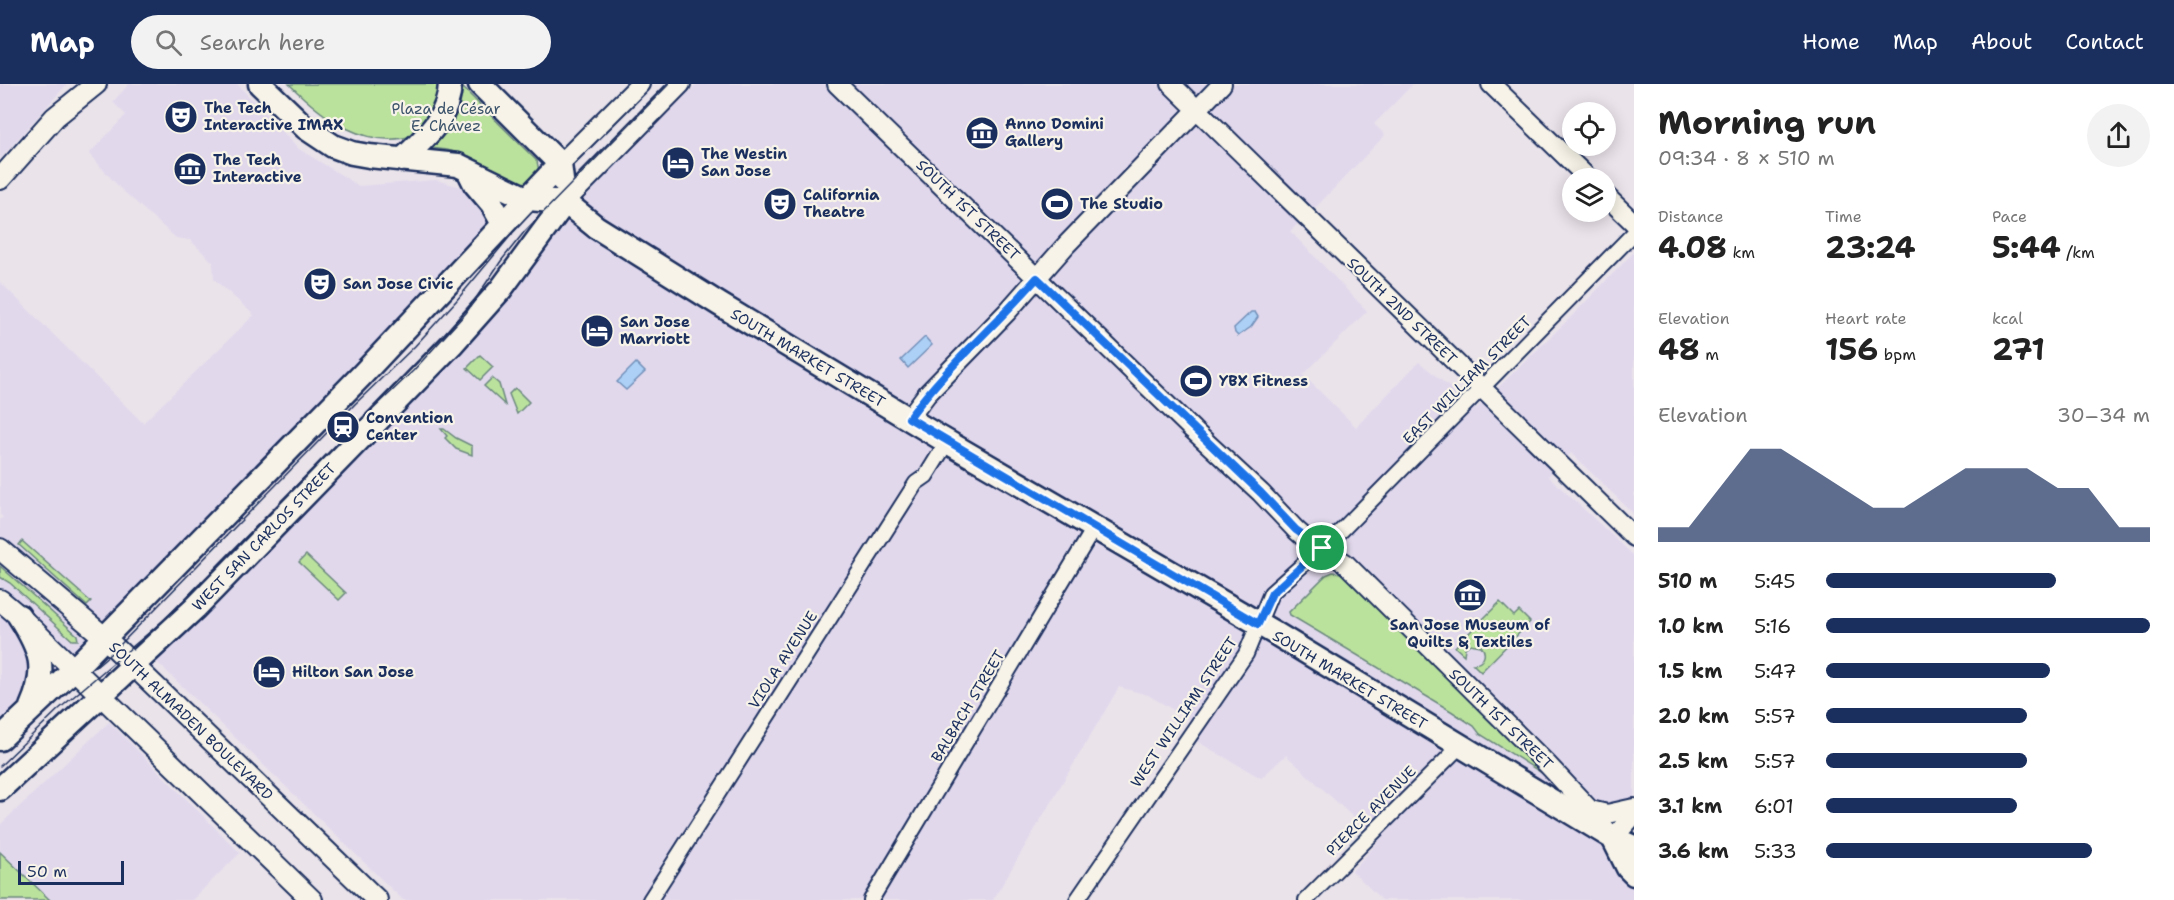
<!DOCTYPE html>
<html lang="en">
<head>
<meta charset="utf-8">
<style>
	body { margin:0; font-family:"Shantell Sans",sans-serif; background:#f2f2f2; color:#222; height:100vh; display:flex; flex-direction:column; font-size:22px; white-space:nowrap }
	* { box-sizing:border-box; margin:0 }
	p { font-size:20px; color:#767676 }
	.icon { flex:none; width:33px; height:33px; fill:none; stroke:currentColor; stroke-width:2; stroke-linecap:round; stroke-linejoin:round }
	.map { position:relative; flex:1; overflow:hidden }
	.panel { display:flex; flex-direction:column; background:#fff; width:540px }
	.panel>* { flex:none }
	.tools { position:absolute; left:1562px; top:18px; display:grid; gap:12px }
	.tools a { display:grid; place-items:center; width:54px; height:54px; border-radius:50%; background:#fff; box-shadow:0 3px 15px #0003; font-size:30px }
	.scale { position:absolute; left:18px; bottom:15px; width:106px; box-sizing:border-box; padding-left:6px; border:3px solid #1b2f5e; border-top:0; font-size:16px; line-height:21px; white-space:nowrap; color:#1b2f5e; -webkit-text-stroke:4px #f7f3e8; paint-order:stroke }
	.pin { position:absolute; display:grid; place-items:center; width:51px; height:51px; color:#fff; margin:-26px; border:3px solid #fff; border-radius:50%; box-shadow:0 2px 6px #0007 }
	.round { display:grid; place-items:center; flex:none; width:63px; height:63px; border-radius:32px; background:#f2f2f2 }
	.overview { display:flex; align-items:center; justify-content:space-between; height:102px; padding:0 24px }
	h1 { font-size:33px; font-weight:700; line-height:45px }
	.figures { display:grid; grid-template-columns:repeat(3,1fr); gap:9px; height:102px; padding:6px 24px }
	.figures div { display:grid; align-content:center }
	.figures b { font-size:30px; font-weight:700 }
	.figures small { font-size:16px; font-weight:400 }
	.figures p { font-size:16px }
	.chart { height:168px; padding:12px 24px }
	.chart p { display:flex; justify-content:space-between }
	.chart svg { width:100%; height:108px; margin-top:6px; fill:#1b2f5e; opacity:.7 }
	ul { padding:0 24px; list-style:none; font-size:20px }
	li { display:grid; grid-template-columns:96px 72px 1fr; align-items:center; height:45px }
	li i { height:15px; border-radius:8px; background:#1b2f5e }
	header { display:flex; align-items:center; gap:36px; box-sizing:border-box; height:84px; padding:0 30px; background:#1b2f5e; color:#fff }
	header strong { font-size:28px }
	nav { display:flex; gap:33px; margin-inline-start:auto; font-size:21px }
	.search { width:420px; height:54px; background:#f2f2f2; display:flex; align-items:center; gap:15px; box-sizing:border-box; padding:0 21px; border-radius:33px; color:#767676; font-size:22px }
	main { display:flex; flex:1; min-height:0 }
	.map>svg:first-child { display:block }
	.built { fill:#e1d8ec }
	.green { fill:#bbe29d; stroke:#6b887e; stroke-width:1.5 }
	.water { fill:#add1f6; stroke:#7390b9; stroke-width:1.5 }
	.lines { fill:none; stroke-linecap:round; stroke-linejoin:round }
	.minor-casing { stroke:#1b2f5e; stroke-width:18 }
	.tertiary-casing { stroke:#1b2f5e; stroke-width:22 }
	.secondary-casing { stroke:#1b2f5e; stroke-width:24 }
	.primary-casing { stroke:#1b2f5e; stroke-width:27 }
	.minor { stroke:#f7f3e8; stroke-width:14 }
	.tertiary { stroke:#f7f3e8; stroke-width:18 }
	.secondary { stroke:#f7f3e8; stroke-width:20 }
	.primary { stroke:#f7f3e8; stroke-width:22 }
	.tram { stroke:#1b2f5e; stroke-width:1.5 }
	.route-casing { stroke:#fff; stroke-width:12 }
	.route { stroke:#1a73e8; stroke-width:8 }
	.labels { text-anchor:middle; stroke-width:4.5; stroke-linejoin:round; paint-order:stroke }
	.poi-label { font-size:15px; font-weight:bold; fill:#1b2f5e; stroke:#f7f3e8; text-anchor:start }
	.park-label { font-size:15px; fill:#3b536b; stroke:#f7f3e8 }
	.street-label { font-size:15px; fill:#1b2f5e; stroke:#f7f3e8 }
</style>
</head>
<body>
<header>
<strong>Map</strong>
<div class="search"><svg class="icon" aria-label="search" viewBox="0 0 24 24"><circle cx="10" cy="10" r="6"/><path d="M15 15l6 6"/></svg>Search here</div>
<nav><a>Home</a><a>Map</a><a>About</a><a>Contact</a></nav>
</header>
<main>
<div class="map">
<svg width="1634" height="816" viewBox="0 0 1634 816">
	<rect width="100%" height="100%" fill="#eae3ea"/>
	<filter id="ink" filterUnits="userSpaceOnUse"><feTurbulence type="fractalNoise" baseFrequency=".0167" numOctaves="2"/><feDisplacementMap in="SourceGraphic" scale="12" xChannelSelector="R" yChannelSelector="G"/><feConvolveMatrix kernelMatrix="1 2 1 2 8 2 1 2 1" color-interpolation-filters="sRGB"/></filter>
	<g filter="url(#ink)">
		<!-- built -->
		<path class="built" d="M0,0H67L0,75Z
			M129,0H237L299,65L359,102L436,96L461,103L479,116L488,129L487,144L105,544L0,646V436L3,433L0,431V198L143,339L254,231L214,195L213,178L190,156L176,154L121,105L89,70L126,31L113,18Z
			M697,0H1413L1374,40L1385,51L1318,121L1290,147L1367,227L1303,291L1356,343L1419,278L1476,325L1572,232L1634,168V430L1571,369L1548,392L1634,472V816H1382L1352,787L1379,757L1286,671L1261,694L1193,655L1201,642L1148,611L1119,603L993,816H403L152,573L562,132Z
			M109,638L240,769L192,816H50L0,768V741Z"/>
		<!-- green -->
		<path class="green" d="M289,0H455L461,2L537,77L539,87L529,98L521,99L469,72L447,66L431,64L416,51C366,67 323,34 289,0Z
			M480,271L493,283L480,296L467,284Z
			M492,294L499,300L505,321L484,302Z
			M515,304L529,318L517,330L509,310Z
			M444,345L456,354L472,362V371L456,365L445,354L447,352L441,345Z
			M22,457L91,518L87,522L19,461Z
			M306,471L346,509L339,516L299,478Z
			M0,482L77,551L78,556H72L10,499L0,493Z
			M1333,488L1342,489L1553,696L1480,650L1474,642L1451,627L1290,531L1289,528L1326,491Z
			M1500,518L1514,532L1519,527L1530,538L1481,588L1473,580C1483,580 1488,570 1481,562L1470,560L1465,564L1464,571L1455,563Z
			M0,768L50,816H0Z"/>
		<!-- water -->
		<path class="water" d="M1251,228H1255L1258,233L1251,243L1238,252L1235,249L1234,244Z
			M925,253L932,261L908,284L901,276Z
			M636,279L645,288L626,306L617,298Z"/>
		<g class="lines">
			<!-- minor casing -->
			<g class="minor-casing">
				<path id="minor" d="M650,816L916,399L926,392L947,358
					M871,816L1094,444
					M1077,816L1246,570L1271,509L1341,447L1634,149
					M1306,816L1459,663"/>
			</g>
			<!-- tertiary casing -->
			<g class="tertiary-casing">
				<path id="tertiary" d="M837,0L1193,346L1261,409L1296,446L1305,454L1345,479L1547,680L1591,727L1613,754L1634,731
					M1171,0L1634,453
					M1491,0L1588,94
					M560,80L640,0
					M1605,111L1634,139
					M565,118L681,0
					M909,334L927,310L1007,228L1067,160L1222,0
					M1586,725L1607,730L1634,724"/>
			</g>
			<!-- secondary casing -->
			<g class="secondary-casing">
				<path id="secondary" d="M0,95L55,33L96,0
					M0,465L104,553L377,816
					M0,516L19,532L312,816"/>
			</g>
			<!-- primary casing -->
			<g class="primary-casing">
				<path id="primary" d="M260,0L306,44L333,62L352,69L369,72L458,81L528,115L565,118L596,143L719,220L939,353L1273,548L1613,754L1634,763
					M480,0L560,80L562,96
					M402,76C425,54 449,34 450,0
					M469,88L475,100L492,120L503,140
					M19,532C41,566 48,585 31,623
					M0,655L74,585L361,292L560,80
					M0,705L195,524L453,259L501,205L565,118
					M1613,754L1628,784L1634,790"/>
			</g>
			<!-- minor -->
			<use href="#minor" class="minor"/>
			<!-- tertiary -->
			<use href="#tertiary" class="tertiary"/>
			<!-- secondary -->
			<use href="#secondary" class="secondary"/>
			<!-- primary -->
			<use href="#primary" class="primary"/>
			<!-- tram -->
			<path class="tram" d="M96,582L116,565L355,320L415,262L456,217L512,150
				M0,682L59,625L165,535L343,354L413,287L466,229L501,177L525,147L669,0"/>
		</g>
	</g>
	<g class="lines" filter="url(#ink)">
		<!-- route casing -->
		<g class="route-casing">
			<path id="route" d="M1037,194L1261,409L1296,446L1322,464L1272,509L1258,540L909,334C946,283 996,241 1037,194Z"/>
		</g>
		<!-- route -->
		<use href="#route" class="route"/>
	</g>
	<!-- icons -->
	<defs>
		<g id="theatre-disc" transform="scale(1.725)"><circle r="9.5" fill="#1b2f5e" stroke="#f7f3e8"/><path d="M-5-5.5Q0-4 5-5.5V0Q5 5 0 6Q-5 5-5 0ZM-3.3-2.5H-1v1.5H-3.3ZM1-2.5H3.3v1.5H1ZM-2.8 1Q0 5.5 2.8 1Z" fill="#fff"/></g>
		<g id="museum-disc" transform="scale(1.725)"><circle r="9.5" fill="#1b2f5e" stroke="#f7f3e8"/><path d="M0-6L6-3V-2H-6V-3ZM-5-1h2V3h-2ZM-1-1h2V3h-2ZM3-1h2V3H3ZM-6 4H6V6H-6Z" fill="#fff"/></g>
		<g id="hotel-disc" transform="scale(1.725)"><circle r="9.5" fill="#1b2f5e" stroke="#f7f3e8"/><path d="M-6-4.5h1.5V1H6V5H4.5V3h-9V5H-6ZM-4 0a1.8 1.8 0 1 1 3.6 0ZM.5 0V-2.5h3Q6-2.5 6 0Z" fill="#fff"/></g>
		<g id="stadium-disc" transform="scale(1.725)"><circle r="9.5" fill="#1b2f5e" stroke="#f7f3e8"/><path d="M0-5a6.5 5 0 1 0 0 10a6.5 5 0 1 0 0-10ZM-3.5-1.8h7v3.6h-7Z" fill="#fff"/></g>
		<g id="station-disc" transform="scale(1.725)"><circle r="9.5" fill="#1b2f5e" stroke="#f7f3e8"/><path d="M-3-6H3Q5-6 5-4V2Q5 4 3 4L4.5 6H3L1.5 4h-3L-3 6H-4.5L-3 4Q-5 4-5 2V-4Q-5-6-3-6ZM-3.5-4v3h7v-3ZM-3.5 1v1.5H-2V1ZM2 1v1.5H3.5V1Z" fill="#fff"/></g>
	</defs>
	<g fill-rule="evenodd">
		<use href="#theatre-disc" x="181" y="33"/>
		<use href="#museum-disc" x="982" y="49"/>
		<use href="#hotel-disc" x="678" y="79"/>
		<use href="#museum-disc" x="190" y="85"/>
		<use href="#theatre-disc" x="780" y="120"/>
		<use href="#stadium-disc" x="1057" y="120"/>
		<use href="#theatre-disc" x="320" y="200"/>
		<use href="#hotel-disc" x="597" y="247"/>
		<use href="#stadium-disc" x="1196" y="297"/>
		<use href="#station-disc" x="343" y="343"/>
		<use href="#museum-disc" x="1470" y="511"/>
		<use href="#hotel-disc" x="269" y="588"/>
	</g>
	<g class="labels">
		<!-- poi labels -->
		<g class="poi-label">
			<text x="204" y="29">The Tech<tspan x="204" dy="17">Interactive IMAX</tspan></text>
			<text x="1005" y="45">Anno Domini<tspan x="1005" dy="17">Gallery</tspan></text>
			<text x="701" y="75">The Westin<tspan x="701" dy="17">San Jose</tspan></text>
			<text x="213" y="81">The Tech<tspan x="213" dy="17">Interactive</tspan></text>
			<text x="803" y="116">California<tspan x="803" dy="17">Theatre</tspan></text>
			<text x="1080" y="125">The Studio</text>
			<text x="343" y="205">San Jose Civic</text>
			<text x="620" y="243">San Jose<tspan x="620" dy="17">Marriott</tspan></text>
			<text x="1219" y="302">YBX Fitness</text>
			<text x="366" y="339">Convention<tspan x="366" dy="17">Center</tspan></text>
			<text x="1470" y="546" text-anchor="middle">San Jose Museum of<tspan x="1470" dy="17">Quilts &amp; Textiles</tspan></text>
			<text x="292" y="593">Hilton San Jose</text>
		</g>
		<!-- park labels -->
		<g class="park-label">
			<text x="446" y="30">Plaza de César<tspan x="446" dy="17">E. Chávez</tspan></text>
		</g>
		<!-- street labels -->
		<g class="street-label">
			<text transform="translate(968 126) rotate(44)" y="5">SOUTH 1ST STREET</text>
			<text transform="translate(1402 227) rotate(44)" y="5">SOUTH 2ND STREET</text>
			<text transform="translate(808 274) rotate(31)" y="5">SOUTH MARKET STREET</text>
			<text transform="translate(1467 296) rotate(-45)" y="5">EAST WILLIAM STREET</text>
			<text transform="translate(264 453) rotate(-46)" y="5">WEST SAN CARLOS STREET</text>
			<text transform="translate(783 576) rotate(-57)" y="5">VIOLA AVENUE</text>
			<text transform="translate(1350 596) rotate(31)" y="5">SOUTH MARKET STREET</text>
			<text transform="translate(968 622) rotate(-59)" y="5">BALBACH STREET</text>
			<text transform="translate(1184 628) rotate(-56)" y="5">WEST WILLIAM STREET</text>
			<text transform="translate(1501 635) rotate(44)" y="5">SOUTH 1ST STREET</text>
			<text transform="translate(191 637) rotate(44)" y="5">SOUTH ALMADEN BOULEVARD</text>
			<text transform="translate(1371 727) rotate(-45)" y="5">PIERCE AVENUE</text>
		</g>
	</g>
</svg>
<div class="tools">
<a><svg class="icon" aria-label="locate" viewBox="0 0 24 24"><circle cx="12" cy="12" r="6"/><path d="M12 2v4M12 18v4M2 12h4M18 12h4"/></svg></a>
<a><svg class="icon" aria-label="layers" viewBox="0 0 24 24"><path d="M12 4l9 5-9 5-9-5zM3 14l9 5 9-5"/></svg></a>
</div>
<div class="scale">50 m</div>
<div class="pin" style="left:1322px;top:464px;background:#1e9e55"><svg class="icon" aria-label="arrive" viewBox="0 0 24 24"><path d="M6 21V4h12l-3 4 3 4H6"/></svg></div>
</div>
<section class="panel">
<div class="overview"><div><h1>Morning run</h1><p>09:34 · 8 × 510 m</p></div><a class="round"><svg class="icon" aria-label="share" viewBox="0 0 24 24"><path d="M12 15V3M7 8l5-5 5 5M5 13v7h14v-7"/></svg></a></div>
<div class="figures">
<div><p>Distance</p><b>4.08<small> km</small></b></div>
<div><p>Time</p><b>23:24</b></div>
<div><p>Pace</p><b>5:44<small> /km</small></b></div>
</div>
<div class="figures">
<div><p>Elevation</p><b>48<small> m</small></b></div>
<div><p>Heart rate</p><b>156<small> bpm</small></b></div>
<div><p>kcal</p><b>271</b></div>
</div>
<div class="chart"><p><span>Elevation</span>30–34 m</p>
<svg viewBox="0 0 160 44" preserveAspectRatio="none"><path d="M0 44V38L10 38L20 22L30 6L40 6L50 14L60 22L70 30L80 30L90 22L100 14L110 14L120 14L130 22L140 22L150 38L160 38V44z"/></svg>
</div>
<ul>
<li><b>510 m</b>5:45<i style="width:71%"></i></li>
<li><b>1.0 km</b>5:16<i style="width:100%"></i></li>
<li><b>1.5 km</b>5:47<i style="width:69%"></i></li>
<li><b>2.0 km</b>5:57<i style="width:62%"></i></li>
<li><b>2.5 km</b>5:57<i style="width:62%"></i></li>
<li><b>3.1 km</b>6:01<i style="width:59%"></i></li>
<li><b>3.6 km</b>5:33<i style="width:82%"></i></li>
</ul>
</section>
</main>
</body>
</html>
